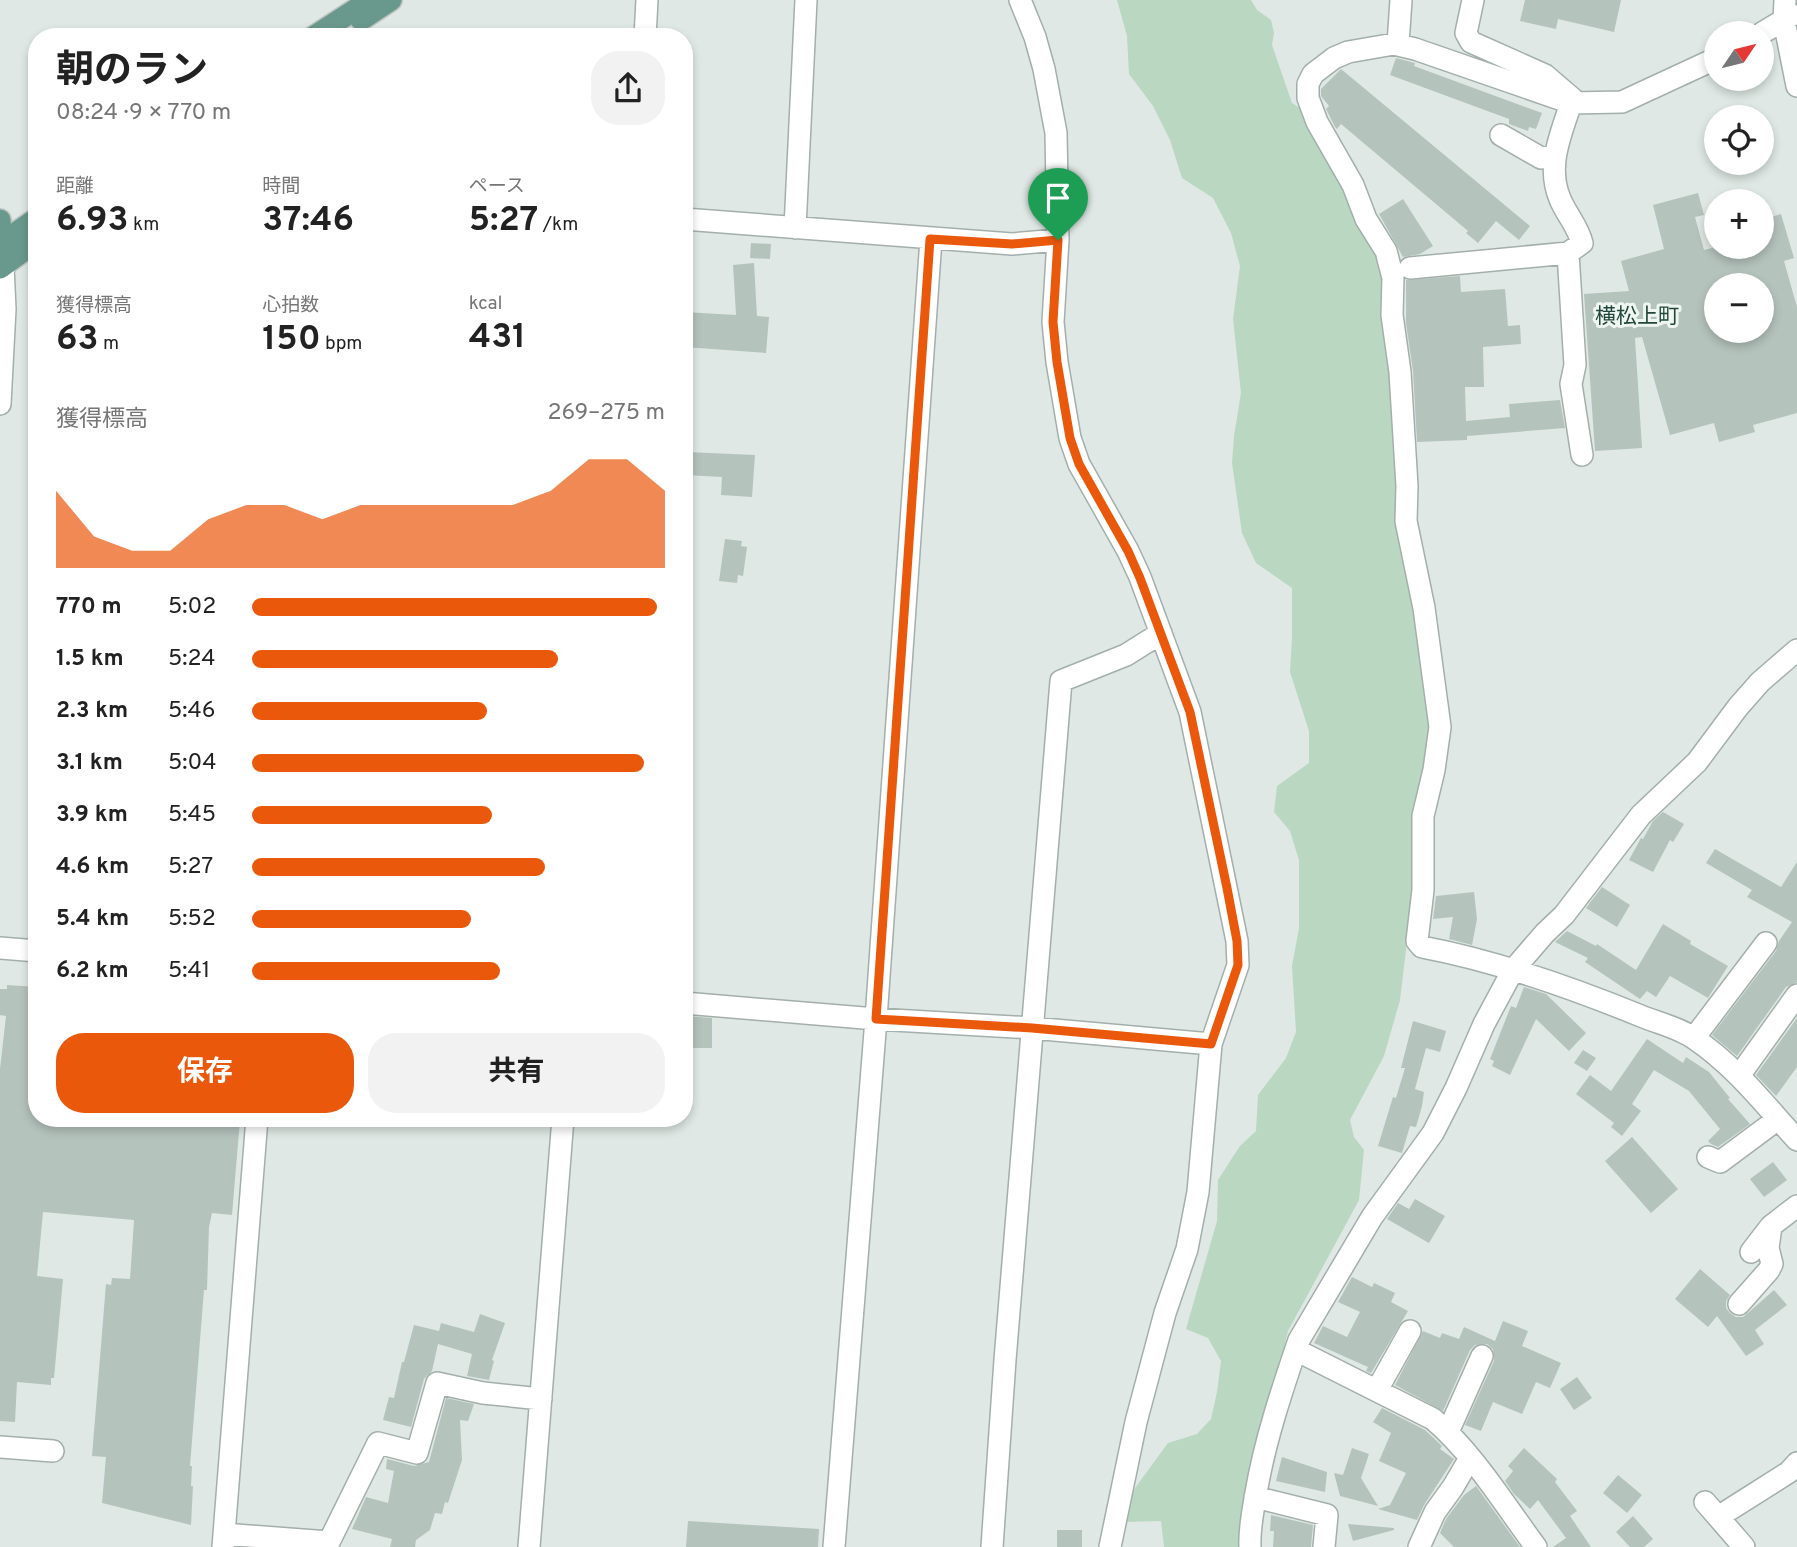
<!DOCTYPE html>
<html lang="ja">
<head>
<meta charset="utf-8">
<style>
	body { margin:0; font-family:Overpass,"Noto Sans JP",sans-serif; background:#f2f2f2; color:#222; height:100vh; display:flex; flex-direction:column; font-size:26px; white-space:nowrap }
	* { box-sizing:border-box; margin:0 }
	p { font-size:23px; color:#767676 }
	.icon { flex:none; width:38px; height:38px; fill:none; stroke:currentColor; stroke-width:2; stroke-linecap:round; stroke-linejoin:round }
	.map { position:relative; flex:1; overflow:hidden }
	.side { position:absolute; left:28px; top:28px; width:665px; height:1099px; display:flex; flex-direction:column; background:#fff; border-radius:28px; box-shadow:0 4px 10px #0003 }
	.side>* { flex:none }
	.needle { width:46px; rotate:55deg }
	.tools { position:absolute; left:1704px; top:21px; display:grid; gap:14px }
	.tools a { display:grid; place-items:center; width:70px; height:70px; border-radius:50%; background:#fff; box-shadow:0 4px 10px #0003; font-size:35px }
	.pin { position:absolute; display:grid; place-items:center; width:60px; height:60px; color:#fff; margin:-72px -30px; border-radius:50% 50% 50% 0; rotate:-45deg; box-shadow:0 0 7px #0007 }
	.pin .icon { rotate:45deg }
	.round { display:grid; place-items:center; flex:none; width:74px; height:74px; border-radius:28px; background:#f2f2f2 }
	.headline { display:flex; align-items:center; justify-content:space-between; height:119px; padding:0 28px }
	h1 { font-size:38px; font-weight:700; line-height:52px }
	.metrics { display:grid; grid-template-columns:repeat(3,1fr); gap:10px; height:119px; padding:7px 28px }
	.metrics div { display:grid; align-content:center }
	.metrics b { font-size:35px; font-weight:700 }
	.metrics small { font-size:19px; font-weight:400 }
	.metrics p { font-size:19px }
	.chart { height:196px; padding:14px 28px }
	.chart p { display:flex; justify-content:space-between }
	.chart svg { width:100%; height:126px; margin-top:7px; fill:#ea580c; opacity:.7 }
	.button { display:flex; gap:14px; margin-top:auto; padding:14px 28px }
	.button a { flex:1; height:80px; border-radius:28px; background:#ea580c; color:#fff; font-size:28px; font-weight:700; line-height:80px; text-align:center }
	.button a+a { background:#f2f2f2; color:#222 }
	ul { padding:0 28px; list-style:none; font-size:23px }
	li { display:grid; grid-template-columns:112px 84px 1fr; align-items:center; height:52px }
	li i { height:18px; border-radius:9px; background:#ea580c }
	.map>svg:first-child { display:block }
	.green { fill:#bad7c2 }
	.building { fill:#b5c3bd; fill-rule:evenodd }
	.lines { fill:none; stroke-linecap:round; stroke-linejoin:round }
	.minor-casing { stroke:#a3afab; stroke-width:24 }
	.major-casing { stroke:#bdc3c1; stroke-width:24 }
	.minor { stroke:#fff; stroke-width:21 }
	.major { stroke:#69998c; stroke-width:21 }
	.route-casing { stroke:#fff; stroke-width:14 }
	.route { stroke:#ea580c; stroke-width:9 }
	.labels { text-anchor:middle; stroke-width:6; stroke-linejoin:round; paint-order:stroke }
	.quarter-label { font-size:21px; fill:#21463c; stroke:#eff6f2 }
</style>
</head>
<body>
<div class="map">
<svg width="1797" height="1547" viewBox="0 0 1797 1547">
	<rect width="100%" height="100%" fill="#dfe8e4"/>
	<!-- green -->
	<path class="green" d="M1117,0H1251L1257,10L1271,20L1274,33L1272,45L1292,103L1306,112L1379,254L1385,283L1386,343L1400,482L1420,617L1430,749L1400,1000L1384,1056L1350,1120L1354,1137L1364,1150L1359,1200L1288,1331L1245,1516V1547H1164L1161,1521L1123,1522L1135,1488L1168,1443L1197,1434L1211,1419L1217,1392L1221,1361L1208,1338L1186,1329L1217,1221L1218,1180L1240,1146L1256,1131L1258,1095L1286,1058L1296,1032L1292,966L1299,928V860L1290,831L1274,812L1277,786L1309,763V731L1290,672L1292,638V588L1256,563L1242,533L1232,463L1234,436L1241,393L1233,319L1240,266L1231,233L1213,198L1182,178L1170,140L1153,106L1129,74L1127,36Z"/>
	<!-- building -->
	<path class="building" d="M1525,0H1621L1614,32L1558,19L1556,29L1520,21Z
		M1396,58L1415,63L1414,66L1542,113L1536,129L1529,127L1528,131L1509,124V119L1390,75Z
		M1341,69L1530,226L1519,240L1496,221L1478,243L1466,233L1468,231L1341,124L1337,129L1335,127L1326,109L1329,106L1321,96V89Z
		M1698,193L1704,215L1695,217L1704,250L1716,247H1762V220L1781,214L1794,258L1784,261L1797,307V413L1753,425L1755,432L1719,442L1714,423L1670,435L1642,337L1635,338L1642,448L1595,451L1584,294L1629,291L1621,261L1664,249L1653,205ZM1717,285H1762V331H1717Z
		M1403,199L1433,246L1420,254L1403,257L1379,214Z
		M751,243L771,244L770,259L750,258Z
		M754,263L757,316L769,317L766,353L684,347V312L736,315L733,265Z
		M1460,276L1461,292L1505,289L1508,326L1520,325L1521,344L1483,347L1484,387H1465L1466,421L1510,417L1509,404L1560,400L1565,428L1467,436V440L1417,442L1413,371L1406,323V280Z
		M687,452L755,455L752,497L721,495L722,477L685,475Z
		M725,539L742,541L741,546L747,547L743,576L738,575L737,583L719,581Z
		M1663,812L1684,824L1673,842L1670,840L1653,872L1629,860L1641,838L1643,839L1653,821Z
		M1715,849L1781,887L1797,862V982L1786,987L1737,1056L1712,1035L1776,951L1779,941L1792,922L1747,897L1752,890L1706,863Z
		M1602,887L1630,905L1617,927L1586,908Z
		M1474,892L1477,919L1472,945L1449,939L1453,917L1433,919L1436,896Z
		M1663,924L1691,941L1690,944L1728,966L1708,998L1670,976L1656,997L1647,991L1640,999L1585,962L1588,958L1555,942L1567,931L1596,946L1597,944L1636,970Z
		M7,985L37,987V1118H217L240,1120L232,1215L212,1213L209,1227L207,1290H204L190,1466H192L191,1486H193L191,1525L102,1503L106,1457L92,1456L106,1284L111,1285L112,1278L130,1279L134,1220L43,1212L37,1276L63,1279L54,1378H51V1385L17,1382L15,1422L0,1421V1069L6,1016L0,1015V989H7Z
		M1524,987L1546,994L1586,1033L1569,1051L1536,1019L1510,1075L1492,1066L1494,1061L1490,1059L1511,1006L1516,1008Z
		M687,1016L712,1018V1048H689V1039H684V1023H687Z
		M1797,1018V1067L1776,1096L1756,1075Z
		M1413,1021L1446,1031L1440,1052L1426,1048L1415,1089L1424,1092L1422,1106L1416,1127L1410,1126L1402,1153L1378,1146L1393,1097L1396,1098L1405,1068H1401Z
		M1647,1039L1683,1063L1686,1057L1709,1072L1730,1098L1728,1099L1750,1124L1718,1147L1711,1144L1708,1141L1720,1129L1689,1091L1654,1070L1632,1104L1641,1111L1622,1136L1611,1127L1614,1123L1576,1094L1590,1075L1611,1091Z
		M1583,1050L1596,1058L1587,1071L1574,1063Z
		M1632,1137L1678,1189L1651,1213L1605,1161Z
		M1773,1162L1787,1180L1764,1197L1750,1179Z
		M1415,1199L1445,1216L1429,1243L1387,1219L1398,1203L1409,1209Z
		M1700,1269L1730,1295L1726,1301V1308L1730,1313L1736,1317H1743L1748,1313L1774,1290L1787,1305L1755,1330L1764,1344L1746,1356L1717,1316L1708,1327L1675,1299Z
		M1352,1277L1372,1287L1374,1283L1395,1293L1391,1302L1408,1311L1371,1373L1366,1371L1368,1367L1314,1343L1323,1326L1347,1337L1360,1312L1338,1302Z
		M480,1314L505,1323L492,1360L494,1361L489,1380L467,1376L472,1354L438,1344L432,1371L424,1379L411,1427L383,1420L389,1397L394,1398L402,1362H404L414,1325L439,1331L441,1323L474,1332Z
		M1503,1321L1528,1331L1522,1346L1561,1363L1550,1388L1536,1382L1522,1414L1493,1402L1481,1431L1465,1425L1494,1361L1493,1349L1487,1344L1475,1345L1470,1350L1443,1411L1395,1385L1423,1331L1440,1338L1442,1333L1459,1339L1464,1327L1495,1341Z
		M1577,1377L1592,1398L1574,1410L1560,1389Z
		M446,1398L474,1404L468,1421L460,1420L462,1460L448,1503L445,1502L442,1514L435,1513L430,1530L416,1540L415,1547H390L392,1539L352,1529L366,1497L388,1503L394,1471L386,1469L387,1459L414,1466L429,1462Z
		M1382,1408L1425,1430L1442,1446L1440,1449L1454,1459L1424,1505L1417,1520L1378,1509L1390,1505L1406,1473L1379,1461L1391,1433L1373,1422Z
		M1352,1448L1369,1454L1361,1478L1378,1506L1340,1496L1334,1473L1343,1475Z
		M1524,1448L1557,1479L1555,1482L1577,1511L1570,1516L1591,1547H1553L1566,1538L1538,1500L1530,1509L1514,1494L1505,1481L1513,1471L1508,1466Z
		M1282,1457L1327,1472L1325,1492L1276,1481Z
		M1618,1475L1642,1495L1627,1513L1603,1493Z
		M1476,1486L1489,1504L1520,1547H1454L1440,1533L1446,1519L1464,1495Z
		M1271,1515L1313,1525L1311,1547H1273L1274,1531H1270Z
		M1633,1516L1653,1539L1644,1547H1630L1616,1532Z
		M688,1521L819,1529L818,1547H686Z
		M1348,1524L1394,1528V1530L1353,1541Z
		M1057,1530H1082V1547H1057Z"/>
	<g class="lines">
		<!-- minor casing -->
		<g class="minor-casing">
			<path id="minor" d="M1020,0L1035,37L1044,69L1056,133L1058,240L1053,322L1057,362L1070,438L1079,464L1128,551L1140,577L1190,712L1237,941L1238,965L1211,1044L1198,1192L1187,1249L1165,1313L1136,1422L1110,1547
				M1473,0L1466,33L1471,42L1545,75L1573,99
				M1785,0L1784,21L1797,86
				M1762,33L1792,15
				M645,37L647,0
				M1398,44L1401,0
				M1717,58L1622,102L1571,103L1415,49L1394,44L1348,52L1334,58L1313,74L1308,84V98L1317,122L1353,185L1366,219L1386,251L1393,278L1392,315L1400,372L1407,486L1406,521L1424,608L1440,727L1434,770L1423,816V890L1417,941L1422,947C1497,961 1570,987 1641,1016C1658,1023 1680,1028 1695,1039C1735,1066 1765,1105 1797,1140
				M1501,135L1541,158L1553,156
				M684,219L1012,244L1058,240
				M795,228L806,0
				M1568,253L1575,365L1571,384L1582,455
				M1410,268L1568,253L1582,243C1578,226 1566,214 1560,199C1546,166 1561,134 1571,103
				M0,404L5,309L3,266
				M0,948L37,951
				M684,1003L876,1019L1032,1028L1211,1044
				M1694,1038L1766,943
				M1739,1076L1797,995
				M1708,1157L1720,1162L1778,1119
				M1751,1252L1771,1226L1797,1206
				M1739,1304L1769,1270L1772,1264L1768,1248L1771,1226
				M1296,1350L1433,1419C1474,1454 1504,1504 1536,1547
				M1377,1390L1410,1331
				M1448,1432L1482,1356
				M0,1447L53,1451
				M1255,1497L1327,1515L1324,1547
				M1705,1502L1744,1547
				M1718,1517L1789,1472L1797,1463
				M224,1534L329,1542L378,1443L417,1453L437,1383L483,1393L541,1399
				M223,1547L257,1118
				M529,1547L563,1118
				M834,1547L876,1019L931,239
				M992,1547L1005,1360L1061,681L1126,655L1161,633
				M1250,1547C1249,1529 1253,1511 1256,1493C1265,1440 1282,1390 1299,1340L1372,1217L1433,1133L1456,1088L1484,1024L1513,970L1545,933L1564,915L1641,815L1697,762L1738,707L1760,682L1797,650
				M1419,1547L1435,1512L1453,1487L1470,1458"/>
		</g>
		<!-- major casing -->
		<g class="major-casing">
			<path id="major" d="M361,20L391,0
				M313,37L370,0
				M0,220L3,266
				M0,244L37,218
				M0,268L37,241"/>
		</g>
		<!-- minor -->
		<use href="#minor" class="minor"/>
		<!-- major -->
		<use href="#major" class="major"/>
	</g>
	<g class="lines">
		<!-- route casing -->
		<g class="route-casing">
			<path id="route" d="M930,239L1012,244L1058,240L1053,322L1057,362L1070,438L1079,464L1128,551L1140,578L1190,712L1227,888L1237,941L1238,965L1211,1044L1032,1028L876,1019Z"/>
		</g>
		<!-- route -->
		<use href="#route" class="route"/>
	</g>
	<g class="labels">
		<!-- quarter labels -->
		<g class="quarter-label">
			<text x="1637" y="323">横松上町</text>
		</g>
	</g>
</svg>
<div class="tools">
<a><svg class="needle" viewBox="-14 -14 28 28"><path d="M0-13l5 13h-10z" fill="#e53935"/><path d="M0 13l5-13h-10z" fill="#767676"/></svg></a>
<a><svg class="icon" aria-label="locate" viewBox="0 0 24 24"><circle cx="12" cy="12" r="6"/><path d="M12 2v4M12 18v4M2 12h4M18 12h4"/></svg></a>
<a>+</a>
<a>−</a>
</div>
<div class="pin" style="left:1058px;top:240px;background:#1e9e55"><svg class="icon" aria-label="arrive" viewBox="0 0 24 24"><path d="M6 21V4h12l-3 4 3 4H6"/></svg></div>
<section class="side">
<div class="headline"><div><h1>朝のラン</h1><p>08:24 · 9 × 770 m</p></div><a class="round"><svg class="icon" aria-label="share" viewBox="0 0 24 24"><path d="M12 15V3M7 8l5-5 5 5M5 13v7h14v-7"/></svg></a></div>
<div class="metrics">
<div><p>距離</p><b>6.93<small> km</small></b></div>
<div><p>時間</p><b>37:46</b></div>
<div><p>ペース</p><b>5:27<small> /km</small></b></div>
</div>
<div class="metrics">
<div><p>獲得標高</p><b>63<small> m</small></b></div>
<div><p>心拍数</p><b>150<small> bpm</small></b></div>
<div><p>kcal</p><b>431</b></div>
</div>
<div class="chart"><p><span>獲得標高</span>269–275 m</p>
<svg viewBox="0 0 160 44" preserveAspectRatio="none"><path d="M0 44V17L10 33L20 38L30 38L40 27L50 22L60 22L70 27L80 22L90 22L100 22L110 22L120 22L130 17L140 6L150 6L160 17V44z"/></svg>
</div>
<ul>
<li><b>770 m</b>5:02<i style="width:98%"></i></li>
<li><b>1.5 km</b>5:24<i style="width:74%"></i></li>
<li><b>2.3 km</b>5:46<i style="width:57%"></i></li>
<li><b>3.1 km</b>5:04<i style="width:95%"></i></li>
<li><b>3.9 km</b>5:45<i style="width:58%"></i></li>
<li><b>4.6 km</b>5:27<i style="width:71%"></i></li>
<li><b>5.4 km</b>5:52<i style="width:53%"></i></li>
<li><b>6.2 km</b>5:41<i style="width:60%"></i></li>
</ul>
<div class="button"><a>保存</a><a>共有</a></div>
</section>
</div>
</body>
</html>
